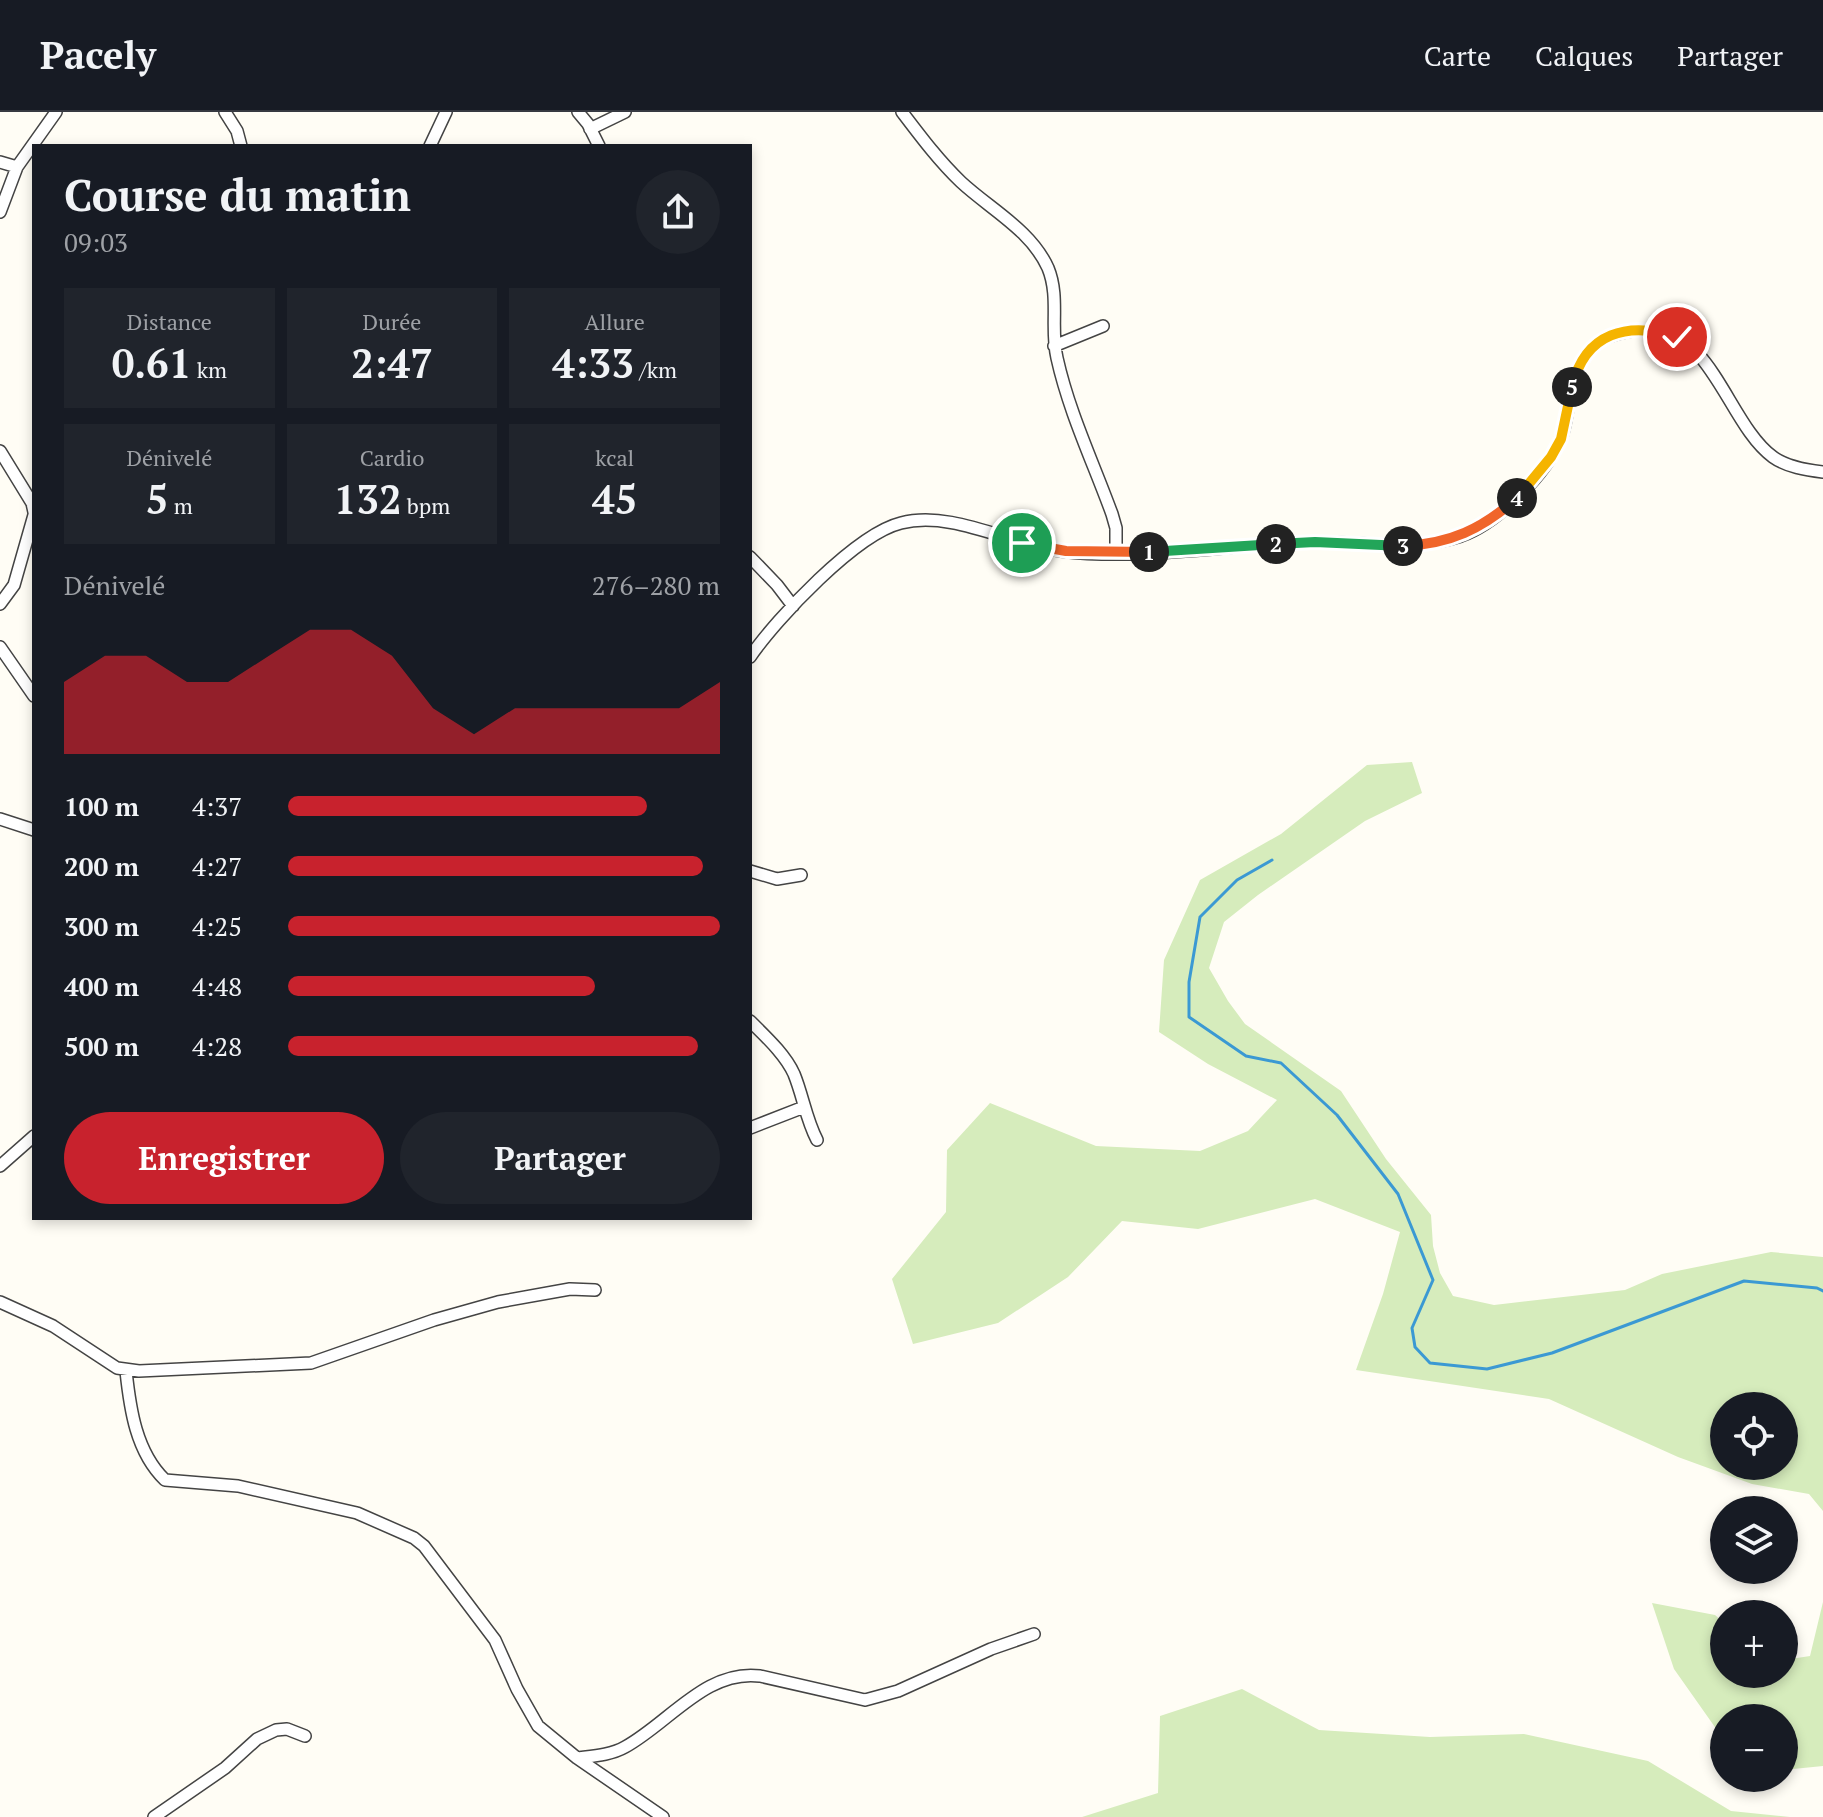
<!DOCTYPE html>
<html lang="fr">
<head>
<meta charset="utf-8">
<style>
	body { margin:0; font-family:"PT Serif",serif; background:#20242c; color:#f1f3f6; height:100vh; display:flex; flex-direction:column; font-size:30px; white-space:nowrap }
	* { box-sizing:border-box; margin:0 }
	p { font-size:26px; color:#9ea1a6 }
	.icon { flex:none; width:44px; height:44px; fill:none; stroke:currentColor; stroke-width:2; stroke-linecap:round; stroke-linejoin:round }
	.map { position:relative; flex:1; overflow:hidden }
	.panel { position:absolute; left:32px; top:32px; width:720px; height:1076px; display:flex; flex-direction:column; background:#171b24; border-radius:0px; box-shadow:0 4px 12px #0003 }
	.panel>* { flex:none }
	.buttons { position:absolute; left:1710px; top:1280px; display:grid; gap:16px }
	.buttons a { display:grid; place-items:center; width:88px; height:88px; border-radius:50%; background:#171b24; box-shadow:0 4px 12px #0003; font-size:40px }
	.pin { position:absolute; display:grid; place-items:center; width:68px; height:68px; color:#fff; margin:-34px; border:4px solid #fff; border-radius:50%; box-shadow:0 2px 8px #0007 }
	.km { position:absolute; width:40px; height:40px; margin:-20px; border-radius:50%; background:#222; color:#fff; font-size:22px; line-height:40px; text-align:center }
	.round { display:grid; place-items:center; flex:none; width:84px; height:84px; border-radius:42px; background:#20242c }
	.summary { display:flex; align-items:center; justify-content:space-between; height:136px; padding:0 32px }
	h1 { font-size:44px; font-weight:700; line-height:60px }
	.figures { display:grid; grid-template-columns:repeat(3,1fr); gap:12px; height:136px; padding:8px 32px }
	.figures div { display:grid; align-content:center; border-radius:0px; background:#20242c; text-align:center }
	.figures b { font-size:40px; font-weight:700 }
	.figures small { font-size:22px; font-weight:400 }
	.figures p { font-size:22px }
	.chart { height:224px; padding:16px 32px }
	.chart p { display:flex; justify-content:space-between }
	.chart svg { width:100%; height:144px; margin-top:8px; fill:#c8222d; opacity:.7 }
	.button { display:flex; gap:16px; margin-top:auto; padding:16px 32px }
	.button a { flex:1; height:92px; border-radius:48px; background:#c8222d; color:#fff; font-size:32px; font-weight:700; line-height:92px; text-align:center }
	.button a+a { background:#20242c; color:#f1f3f6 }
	ul { padding:0 32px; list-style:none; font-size:26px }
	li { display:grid; grid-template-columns:128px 96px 1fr; align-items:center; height:60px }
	li i { height:20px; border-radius:10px; background:#c8222d }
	header { display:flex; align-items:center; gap:48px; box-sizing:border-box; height:112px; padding:0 40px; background:#171b24; border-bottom:2px solid #363941 }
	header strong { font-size:38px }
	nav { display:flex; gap:44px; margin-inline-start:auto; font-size:28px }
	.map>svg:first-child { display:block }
	.green { fill:#d6ecbc; fill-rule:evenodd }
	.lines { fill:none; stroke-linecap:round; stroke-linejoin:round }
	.stream { stroke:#3b99d3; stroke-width:3 }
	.minor-casing { stroke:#444; stroke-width:14 }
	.minor { stroke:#fff; stroke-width:11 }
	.split-1-casing { stroke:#fff; stroke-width:16 }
	.split-2-casing { stroke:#fff; stroke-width:16 }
	.split-3-casing { stroke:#fff; stroke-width:16 }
	.split-4-casing { stroke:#fff; stroke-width:16 }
	.split-5-casing { stroke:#fff; stroke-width:16 }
	.split-6-casing { stroke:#fff; stroke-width:16 }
	.split-1 { stroke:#f0652b; stroke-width:10 }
	.split-2 { stroke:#22a559; stroke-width:10 }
	.split-3 { stroke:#22a559; stroke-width:10 }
	.split-4 { stroke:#f0652b; stroke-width:10 }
	.split-5 { stroke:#f5b400; stroke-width:10 }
	.split-6 { stroke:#f5b400; stroke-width:10 }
</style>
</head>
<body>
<header>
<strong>Pacely</strong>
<nav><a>Carte</a><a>Calques</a><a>Partager</a></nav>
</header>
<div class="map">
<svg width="1823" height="1705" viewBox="0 0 1823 1705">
	<rect width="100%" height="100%" fill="#fffdf5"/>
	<!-- green -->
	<path class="green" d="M1412,650L1422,681L1365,709L1258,783L1224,810L1209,856L1228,889L1245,912L1341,979L1386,1047L1431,1103L1433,1134L1440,1161L1453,1184L1494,1193L1625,1178L1662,1162L1771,1140L1823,1145V1399L1809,1382L1752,1372L1678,1345L1549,1287L1356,1258L1383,1182L1400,1120L1315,1087L1198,1117L1122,1109L1068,1165L998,1211L913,1232L892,1167L946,1100L947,1038L990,991L1096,1034L1200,1039L1248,1019L1277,988L1208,952L1159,920L1164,848L1200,768L1281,722L1367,653ZM1724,1294H1784V1354H1724Z
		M1823,1490V1654L1793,1657L1784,1652V1606H1724V1621L1717,1618L1674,1557L1652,1491L1715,1503L1724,1511V1562H1784V1548L1810,1544Z
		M1242,1577L1319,1618L1430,1625L1524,1622L1648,1649L1731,1699L1790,1705H1082L1158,1681L1160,1604Z"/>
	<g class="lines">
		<!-- stream -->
		<path class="stream" d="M1272,748L1237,768L1200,805L1189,870V905L1246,944L1281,951L1337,1003L1398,1082L1433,1168L1412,1216L1415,1235L1430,1251L1487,1257L1552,1241L1744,1169L1817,1176L1823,1179"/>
		<!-- minor casing -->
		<g class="minor-casing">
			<path id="minor" d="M225,0L237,19L241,34
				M578,0L588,12L599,34
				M902,0C921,25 939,49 961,70C990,97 1031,118 1048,156C1060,185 1050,216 1057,246C1069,300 1093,350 1112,402L1116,416V440
				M590,17L625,0
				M430,34L446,0
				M0,50L17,55
				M0,100L17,55L56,0
				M1054,234L1103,214
				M0,339L32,391L34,400
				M750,445L777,473L793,494
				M0,492L14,473L34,403
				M0,535L34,584
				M750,545C777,506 856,422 901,411C952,398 1009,432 1061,439C1142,449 1229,432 1311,430C1364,429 1408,441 1461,424C1498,411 1547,361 1562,324C1566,312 1567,299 1570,286C1579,237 1599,218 1650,218C1712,218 1729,313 1773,345C1787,355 1806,358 1823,360
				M0,707L34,718
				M750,759L777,767L801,763
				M750,909C765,924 785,942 794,962C803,984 806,1007 817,1028
				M750,1016L804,995
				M0,1054L34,1024
				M0,1190L53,1214L117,1256L139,1259L311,1251L434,1208L498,1190L570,1177L595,1178
				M126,1259C130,1297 136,1340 165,1368L238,1374L357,1401L414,1426L424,1434L495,1528L517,1577L538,1614L577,1646L663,1705
				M577,1646C593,1644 611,1643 625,1635C669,1611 706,1557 760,1564L865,1588L898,1579L991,1537L1034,1522
				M154,1705L225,1656L257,1627L276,1618L287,1617L305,1624"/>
		</g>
		<!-- minor -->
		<use href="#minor" class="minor"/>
	</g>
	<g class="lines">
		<!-- split-1 casing -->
		<g class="split-1-casing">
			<path id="split-1" d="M1022,431L1066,439L1149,440"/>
		</g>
		<!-- split-2 casing -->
		<g class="split-2-casing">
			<path id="split-2" d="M1149,440L1276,432"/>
		</g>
		<!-- split-3 casing -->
		<g class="split-3-casing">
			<path id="split-3" d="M1276,432L1315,430L1403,434"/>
		</g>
		<!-- split-4 casing -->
		<g class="split-4-casing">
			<path id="split-4" d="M1403,434C1450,432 1482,417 1517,386"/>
		</g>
		<!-- split-5 casing -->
		<g class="split-5-casing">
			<path id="split-5" d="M1517,386L1551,345L1561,327L1572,275"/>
		</g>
		<!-- split-6 casing -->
		<g class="split-6-casing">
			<path id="split-6" d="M1572,275C1585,220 1628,209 1677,225"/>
		</g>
		<!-- split-1 -->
		<use href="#split-1" class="split-1"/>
		<!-- split-2 -->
		<use href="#split-2" class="split-2"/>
		<!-- split-3 -->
		<use href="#split-3" class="split-3"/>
		<!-- split-4 -->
		<use href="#split-4" class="split-4"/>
		<!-- split-5 -->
		<use href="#split-5" class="split-5"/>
		<!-- split-6 -->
		<use href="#split-6" class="split-6"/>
	</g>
</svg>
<div class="buttons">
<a><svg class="icon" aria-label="locate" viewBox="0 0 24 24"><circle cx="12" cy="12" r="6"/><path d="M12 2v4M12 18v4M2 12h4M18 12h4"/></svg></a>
<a><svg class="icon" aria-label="layers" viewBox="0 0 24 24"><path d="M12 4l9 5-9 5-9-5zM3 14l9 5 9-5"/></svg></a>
<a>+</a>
<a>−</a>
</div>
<div class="pin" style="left:1022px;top:431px;background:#1e9e55"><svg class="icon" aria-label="arrive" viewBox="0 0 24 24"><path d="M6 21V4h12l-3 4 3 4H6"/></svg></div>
<div class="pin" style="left:1677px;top:225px;background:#d93025"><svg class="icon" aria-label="check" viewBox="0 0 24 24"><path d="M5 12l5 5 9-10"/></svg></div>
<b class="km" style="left:1149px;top:440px">1</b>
<b class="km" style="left:1276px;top:432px">2</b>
<b class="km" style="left:1403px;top:434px">3</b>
<b class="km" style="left:1517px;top:386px">4</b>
<b class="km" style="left:1572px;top:275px">5</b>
<section class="panel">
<div class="summary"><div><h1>Course du matin</h1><p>09:03</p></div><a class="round"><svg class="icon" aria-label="share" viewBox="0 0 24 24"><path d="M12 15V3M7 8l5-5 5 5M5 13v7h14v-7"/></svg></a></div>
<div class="figures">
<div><p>Distance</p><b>0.61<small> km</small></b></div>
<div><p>Durée</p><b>2:47</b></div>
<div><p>Allure</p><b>4:33<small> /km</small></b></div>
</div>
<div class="figures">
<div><p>Dénivelé</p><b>5<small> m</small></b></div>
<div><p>Cardio</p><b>132<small> bpm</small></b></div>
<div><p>kcal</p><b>45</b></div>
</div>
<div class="chart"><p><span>Dénivelé</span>276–280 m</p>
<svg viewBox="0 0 160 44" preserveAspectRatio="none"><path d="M0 44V22L10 14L20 14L30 22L40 22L50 14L60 6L70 6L80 14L90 30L100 38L110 30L120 30L130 30L140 30L150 30L160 22V44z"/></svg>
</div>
<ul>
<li><b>100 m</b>4:37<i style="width:83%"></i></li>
<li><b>200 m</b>4:27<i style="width:96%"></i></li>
<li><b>300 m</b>4:25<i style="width:100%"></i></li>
<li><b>400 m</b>4:48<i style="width:71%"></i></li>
<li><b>500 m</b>4:28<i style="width:95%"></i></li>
</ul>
<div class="button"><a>Enregistrer</a><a>Partager</a></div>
</section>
</div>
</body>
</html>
